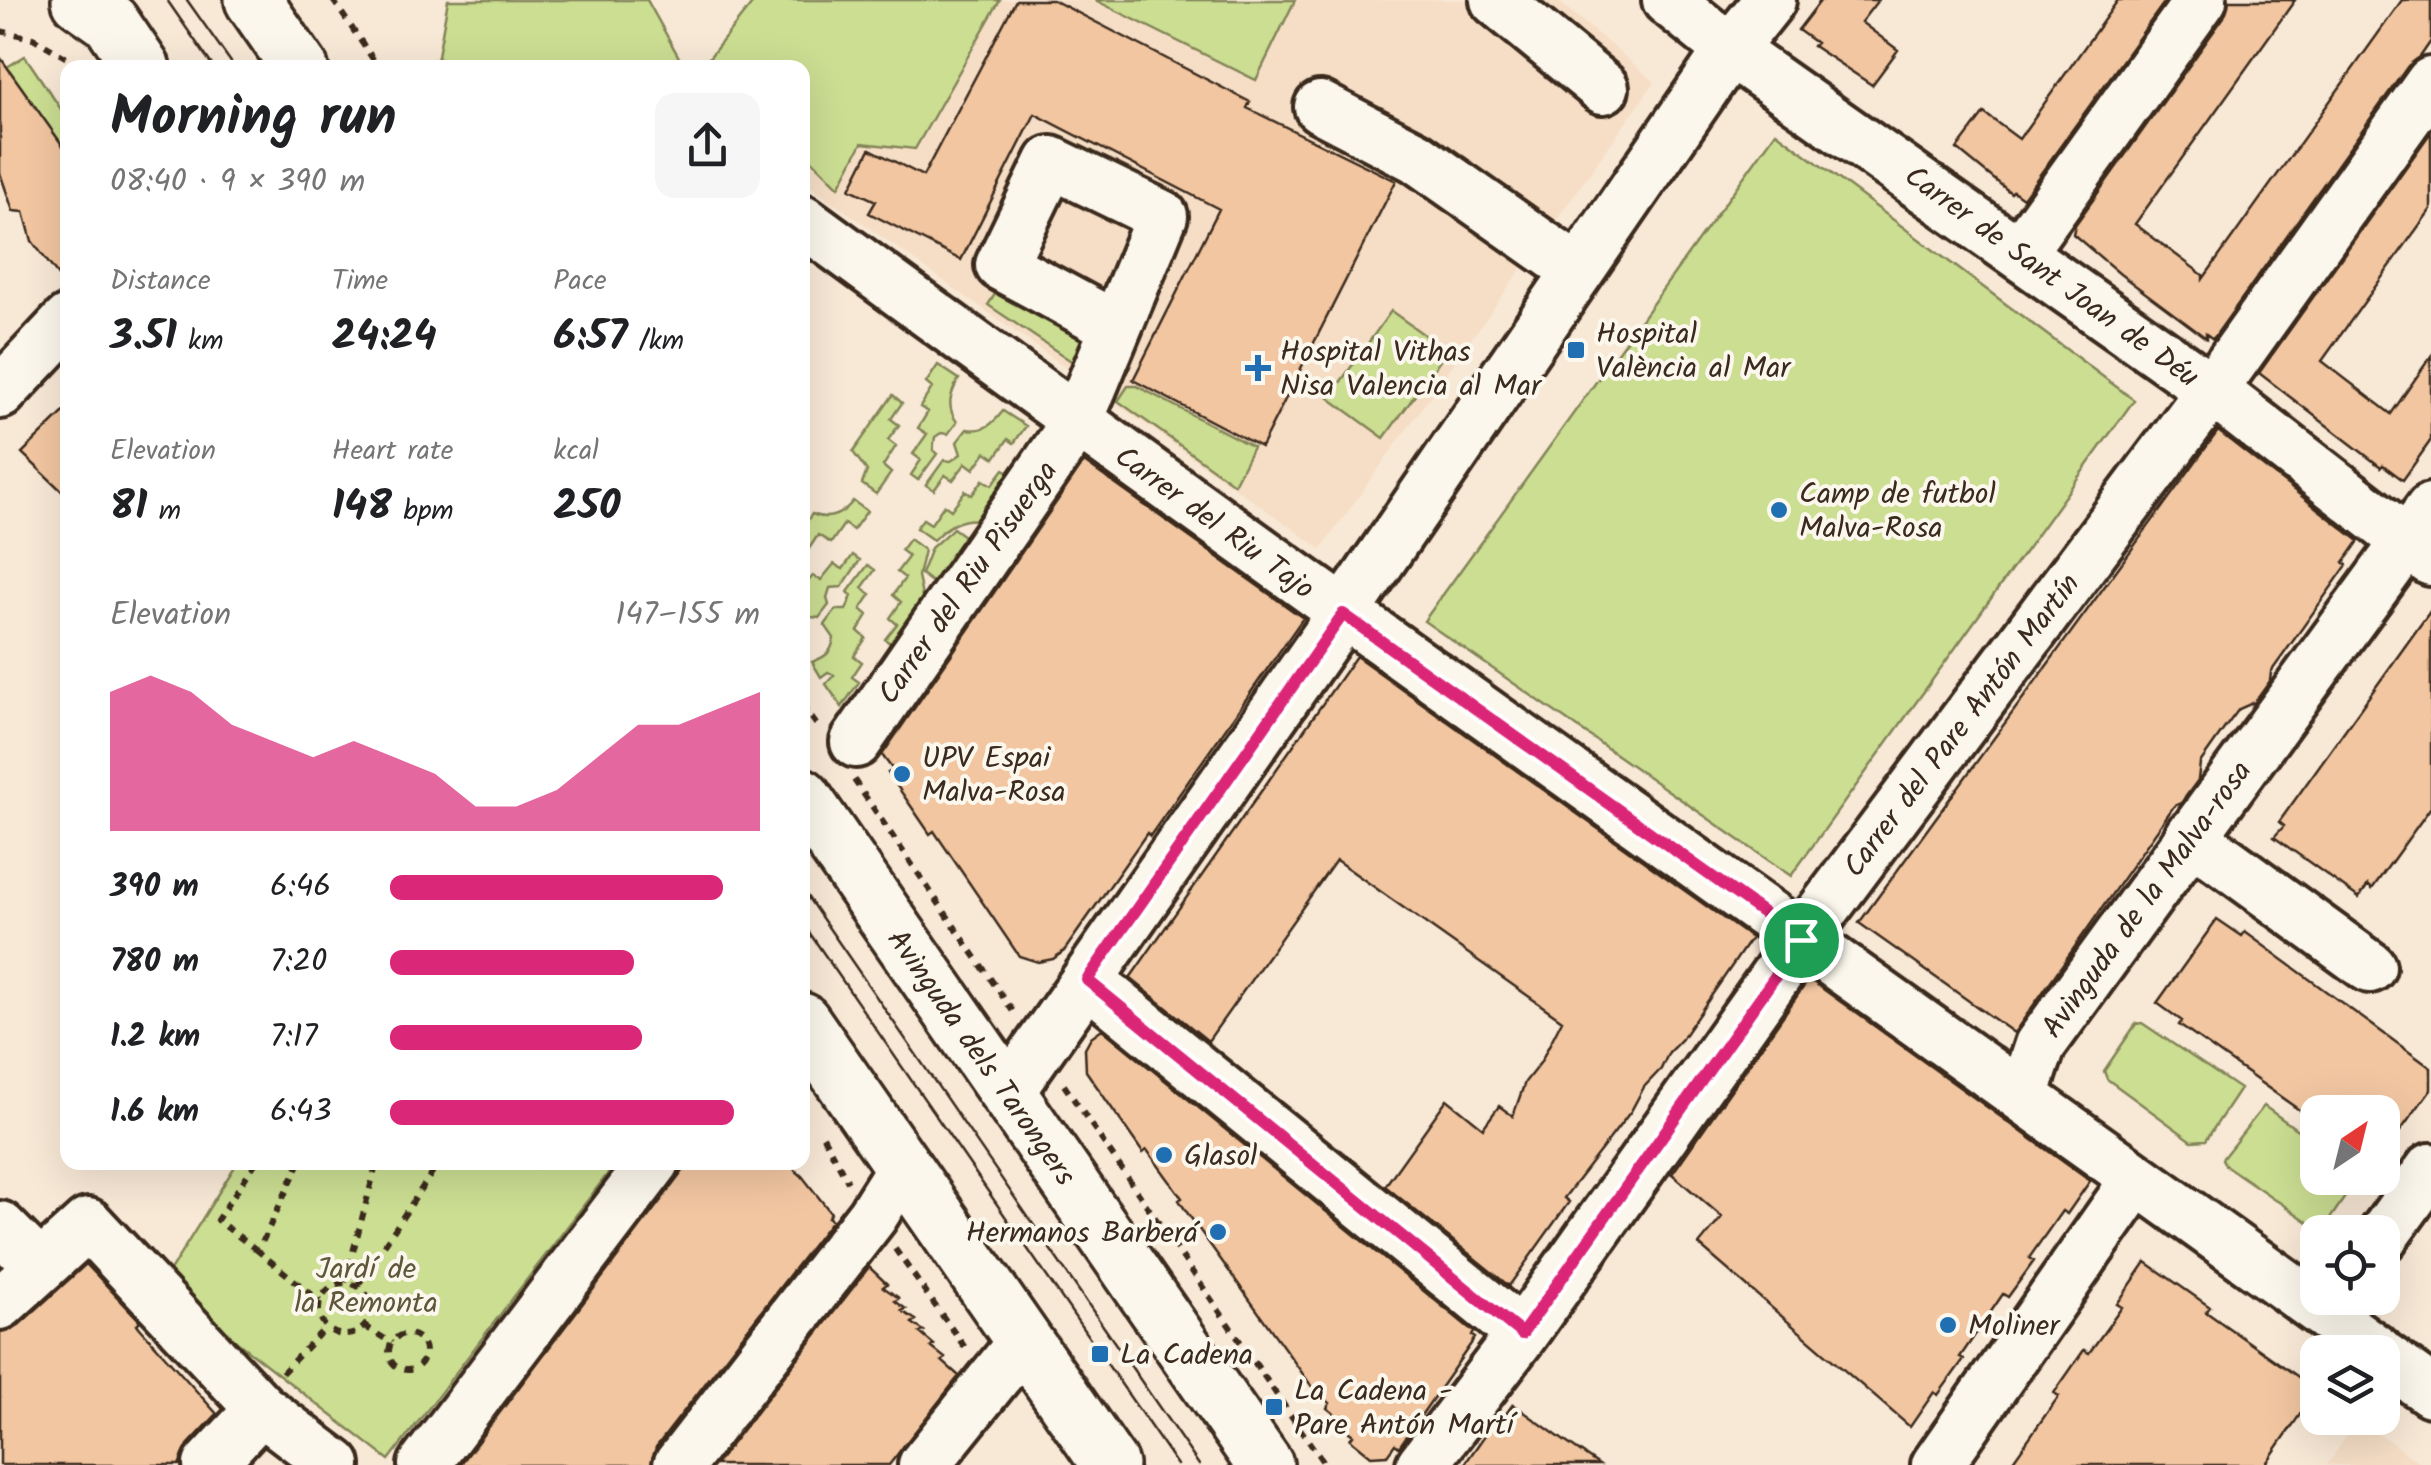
<!DOCTYPE html>
<html lang="en">
<head>
<meta charset="utf-8">
<style>
	body { margin:0; font-family:Kalam,sans-serif; background:#f6f6f6; color:#202124; height:100vh; display:flex; flex-direction:column; font-size:38px; white-space:nowrap }
	* { box-sizing:border-box; margin:0 }
	p { font-size:32px; color:#757577 }
	.icon { flex:none; width:55px; height:55px; fill:none; stroke:currentColor; stroke-width:2; stroke-linecap:round; stroke-linejoin:round }
	.map { position:relative; flex:1; overflow:hidden }
	.sheet { position:absolute; left:60px; top:60px; width:750px; height:1110px; display:flex; flex-direction:column; background:#fff; border-radius:20px; box-shadow:0 10px 40px #0002 }
	.sheet>* { flex:none }
	.needle { width:65px; rotate:35deg }
	.controls { position:absolute; left:2300px; top:1095px; display:grid; gap:20px }
	.controls a { display:grid; place-items:center; width:100px; height:100px; border-radius:20px; background:#fff; box-shadow:0 10px 40px #0002; font-size:50px }
	.pin { position:absolute; display:grid; place-items:center; width:85px; height:85px; color:#fff; margin:-42px; border:5px solid #fff; border-radius:50%; box-shadow:0 2px 10px #0007 }
	.round { display:grid; place-items:center; flex:none; width:105px; height:105px; border-radius:20px; background:#f6f6f6 }
	.overview { display:flex; align-items:center; justify-content:space-between; height:170px; padding:0 50px }
	h1 { font-size:55px; font-weight:600; line-height:75px }
	.stats { display:grid; grid-template-columns:repeat(3,1fr); gap:15px; height:170px; padding:10px 50px }
	.stats div { display:grid; align-content:center }
	.stats b { font-size:42px; font-weight:600 }
	.stats small { font-size:28px; font-weight:400 }
	.stats p { font-size:28px }
	.chart { height:280px; padding:20px 50px }
	.chart p { display:flex; justify-content:space-between }
	.chart svg { width:100%; height:180px; margin-top:10px; fill:#db2777; opacity:.7 }
	ul { padding:0 50px; list-style:none; font-size:32px }
	li { display:grid; grid-template-columns:160px 120px 1fr; align-items:center; height:75px }
	li i { height:25px; border-radius:12px; background:#db2777 }
	.map>svg:first-child { display:block }
	.built { fill:#f6dec6 }
	.green { fill:#cbde92; stroke:#838458; stroke-width:2.5 }
	.building { fill:#f2c6a1; stroke:#3b2a1e; stroke-width:2.5 }
	.lines { fill:none; stroke-linecap:round; stroke-linejoin:round }
	.minor-casing { stroke:#3b2a1e; stroke-width:58 }
	.major-casing { stroke:#3b2a1e; stroke-width:62 }
	.path { stroke:#3b2a1e; stroke-width:6; stroke-dasharray:8 8; stroke-linecap:butt }
	.minor { stroke:#fbf7ec; stroke-width:50 }
	.major { stroke:#fbf7ec; stroke-width:55 }
	.tram { stroke:#3b2a1e; stroke-width:2.5 }
	.route-casing { stroke:#fff; stroke-width:20 }
	.route { stroke:#db2777; stroke-width:12 }
	.poi-dot { fill:#1f6fb2; stroke:#fbf7ec; stroke-width:4 }
	.labels { text-anchor:middle; stroke-width:8; stroke-linejoin:round; paint-order:stroke }
	.street-label { font-size:30px; fill:#3b2a1e; stroke:#fbf7ec }
	.poi-label { font-size:30px; fill:#3b2a1e; stroke:#fbf7ec; text-anchor:start }
	.park-label { font-size:30px; fill:#5f573b; stroke:#fbf7ec }
</style>
</head>
<body>
<div class="map">
<svg width="2431" height="1465" viewBox="0 0 2431 1465">
	<rect width="100%" height="100%" fill="#f8e8d6"/>
	<filter id="ink" filterUnits="userSpaceOnUse"><feTurbulence type="fractalNoise" baseFrequency=".01" numOctaves="2"/><feDisplacementMap in="SourceGraphic" scale="20" xChannelSelector="R" yChannelSelector="G"/><feConvolveMatrix kernelMatrix="1 2 1 2 8 2 1 2 1" color-interpolation-filters="sRGB"/></filter>
	<g filter="url(#ink)">
		<!-- built -->
		<path class="built" d="M1000,0H1557L1655,82L1321,549L803,181L802,151L839,186L862,143L916,148Z
			M2358,1419L2423,1465H2327Z"/>
		<!-- green -->
		<path class="green" d="M448,0H647L682,63L675,68L436,67Z
			M755,0H1000L915,149L862,143L839,187L803,151L802,68L718,67L709,58Z
			M1095,0H1295L1256,80Z
			M25,56L67,118V153L7,67Z
			M1776,132L2134,400L1791,876L1424,621Z
			M1001,285L1082,333L1086,341V371L988,305Z
			M1391,311L1447,351L1384,438L1329,398Z
			M938,365L959,379C950,394 946,407 957,422L948,434L941,433L935,437L933,450L937,454L918,480L911,475L921,460L913,454L927,434L918,428L928,412L920,407L932,388L926,383Z
			M1128,386H1137L1253,447L1234,484L1118,401Z
			M893,395L902,403L891,419L899,425L888,440L896,446L883,466L891,473L876,494L862,484L867,471L853,452Z
			M1003,411L1026,426L1014,443L1008,439L995,458L986,452L974,469L966,463L953,480L945,475L934,490L926,485L944,460L951,461L961,454L957,442L967,429C984,432 993,424 1003,411Z
			M1004,469L1013,474L982,520C963,517 946,526 933,540L916,528L923,519L931,524L944,505L951,510L965,491L972,495L983,480L992,485Z
			M853,501L867,511L853,530L844,524L831,543L818,535L803,558V526L812,514C828,521 842,515 853,501Z
			M953,528L978,546L946,593L921,574L931,548Z
			M909,539L924,550L918,576L923,602L881,662L892,645L885,639L897,624L890,618L901,602L893,595L905,578L897,572L909,556L901,550Z
			M853,555L860,560L842,587L830,588L827,598L829,605L819,618L803,616V587L813,576L821,580L834,564L843,569Z
			M868,565L875,570L862,588L871,594L861,609L868,615L858,631L866,638L854,656L862,662L852,677L859,682L842,707L826,684L834,675L828,672L821,677L812,662C825,657 832,653 834,638L825,625L836,610H846L852,596L848,592Z
			M2142,1023L2240,1089L2206,1140L2192,1141L2107,1079L2104,1071L2136,1024Z
			M2264,1106L2317,1144L2318,1178H2358L2323,1229L2317,1228L2225,1165L2222,1159Z
			M237,1163H616L389,1460L210,1321L168,1274Z"/>
		<!-- building -->
		<path class="building" d="M1016,0H1053L1250,102L1247,108L1396,181L1261,447L1133,380L1219,209L1035,114L961,260L869,213L876,201L850,189L870,149L923,176Z
			M1821,0H1878L1861,22L1898,50L1872,85L1813,46L1816,43L1798,30Z
			M2118,0H2166L2023,198L2013,191L2011,193L1957,149L1984,113L2019,139Z
			M2229,0H2295L2135,224L2203,275V279L2402,0H2431V41L2420,57L2408,66L2213,339L2206,334V338L2120,274L2073,234L2075,225L2224,17Z
			M0,57L68,153V289L32,241L24,212L13,211L0,173Z
			M2431,132V209L2322,361L2391,414L2431,356V440L2403,480L2383,465L2381,467L2259,373Z
			M68,408V497L22,453Z
			M2218,431L2359,541L2344,562L2347,565L2271,672L2270,681L2255,702L2239,709L2224,729L2200,763L2198,780L2181,803L2174,806L2014,1033L1859,923Z
			M1084,462L1303,618L1150,836L1147,833L1064,951L1053,959L1038,962L1019,956L934,831L930,834L913,809L888,773L893,770L882,755Z
			M2431,610V807L2372,889L2368,885L2359,898L2274,837L2284,826L2279,822Z
			M1356,656L1751,938L1681,1040L1669,1052L1661,1069L1644,1087L1631,1111L1564,1198L1569,1202L1509,1286L1385,1186L1447,1099L1483,1128L1499,1106L1513,1116L1525,1082L1540,1063L1562,1020L1336,860L1208,1041L1130,978Z
			M2217,919L2242,936L2245,932L2431,1068V1089L2382,1156V1112H2302L2179,1025L2182,1021L2157,1003Z
			M1809,979L2090,1181L2067,1214L2062,1211L2029,1258L2034,1261L2008,1297L2003,1294L1960,1357L1964,1359L1938,1395L1934,1392L1910,1427L1699,1245L1722,1217L1672,1174Z
			M1102,1029L1474,1332L1472,1336L1475,1338L1399,1447L1395,1444L1387,1455L1371,1456L1350,1439L1353,1435L1339,1424L1342,1420L1327,1408L1330,1403L1315,1391L1186,1211L1179,1200L1182,1198L1147,1150L1143,1153L1086,1071L1085,1048L1091,1037Z
			M690,1162H786L802,1176L831,1213L828,1217L832,1220L656,1447L651,1465H460Z
			M2146,1262L2210,1307L2206,1312L2317,1390L2265,1465H2010L2059,1396L2054,1393L2084,1350L2089,1353L2122,1307L2117,1304Z
			M86,1264L140,1321L137,1324L140,1328L217,1414L188,1445L179,1465H0V1332L19,1325Z
			M869,1267L887,1284L883,1287L899,1298L895,1301L906,1309L902,1311L916,1320L912,1323L924,1331L920,1333L934,1345L931,1347L945,1358L942,1361L959,1376L889,1465H715Z
			M1513,1404L1563,1440L1599,1465H1464L1492,1425L1496,1428Z"/>
		<g class="lines">
			<!-- minor casing -->
			<g class="minor-casing">
				<path id="minor" d="M1496,0L1603,88
					M1668,0L1730,50L2212,390L2431,560
					M1320,107L1416,157L1578,271
					M802,220C1324,603 1854,973 2378,1352
					M2020,252L2201,0
					M0,393L68,321
					M856,742L1077,422L1162,216L1051,162L1001,265L1116,327
					M2190,836L2370,967
					M1087,980L1522,1334
					M1007,1094L1343,614L1730,50L1770,0
					M2023,1096L2040,1045L2431,509
					M0,1227L39,1266
					M2382,1237L2431,1169
					M0,1304L88,1224L261,1409L335,1465
					M2382,1356L2431,1391
					M209,1465L261,1409
					M424,1465L654,1162
					M679,1465L872,1216L903,1167
					M924,1465L1024,1341
					M1422,1465L1522,1334L1801,940L2212,390L2431,83
					M1937,1465L2137,1179"/>
			</g>
			<!-- major casing -->
			<g class="major-casing">
				<path id="major" d="M80,0L111,22L142,68
					M253,0L300,68
					M802,796L1265,1465
					M802,1021L1110,1465"/>
			</g>
			<!-- path -->
			<path class="path" d="M333,0L379,68
				M0,31L33,38L84,68
				M802,705L819,728
				M854,780L1014,1013
				M1064,1085L1325,1465
				M823,1136L848,1182
				M256,1162L217,1220L258,1251
				M300,1162L258,1251L320,1301
				M535,1162L545,1171
				M895,1249L966,1349
				M345,1282L377,1162
				M319 1309a26 26 0 1 1 52 0a26 26 0 1 1-52 0Z
				M358,1285L439,1162
				M364,1326L392,1343
				M389 1352a18 18 0 1 1 36 0a18 18 0 1 1-36 0Z
				M282,1373L326,1327"/>
			<!-- minor -->
			<use href="#minor" class="minor"/>
			<!-- major -->
			<use href="#major" class="major"/>
			<!-- tram -->
			<path class="tram" d="M167,0L214,68
				M187,0L235,68
				M802,889L1199,1465
				M802,922L1177,1465"/>
		</g>
	</g>
	<g class="lines" filter="url(#ink)">
		<!-- route casing -->
		<g class="route-casing">
			<path id="route" d="M1343,614L1801,940L1522,1334L1087,980Z"/>
		</g>
		<!-- route -->
		<use href="#route" class="route"/>
	</g>
	<!-- markers -->
	<g class="poi-dot">
		<rect x="1566" y="340" width="20" height="20" rx="5"/>
		<path d="M1253 353h10v10h10v10h-10v10h-10v-10h-10v-10h10z"/>
		<circle cx="1779" cy="510" r="10"/>
		<circle cx="902" cy="774" r="10"/>
		<circle cx="1164" cy="1155" r="10"/>
		<circle cx="1218" cy="1232" r="10"/>
		<circle cx="1948" cy="1325" r="10"/>
		<rect x="1090" y="1344" width="20" height="20" rx="5"/>
		<rect x="1264" y="1397" width="20" height="20" rx="5"/>
	</g>
	<g class="labels">
		<!-- street labels -->
		<g class="street-label">
			<text transform="translate(2052 276) rotate(36)" y="10">Carrer de Sant Joan de Déu</text>
			<text transform="translate(1215 522) rotate(36)" y="10">Carrer del Riu Tajo</text>
			<text transform="translate(967 582) rotate(-55)" y="10">Carrer del Riu Pisuerga</text>
			<text transform="translate(1961 725) rotate(-53)" y="10">Carrer del Pare Antón Martín</text>
			<text transform="translate(2146 899) rotate(-54)" y="10">Avinguda de la Malva-rosa</text>
			<text transform="translate(982 1057) rotate(55)" y="10">Avinguda dels Tarongers</text>
		</g>
		<!-- poi labels -->
		<g class="poi-label">
			<text x="1596" y="343">Hospital<tspan x="1596" dy="34">València al Mar</tspan></text>
			<text x="1280" y="361">Hospital Vithas<tspan x="1280" dy="34">Nisa Valencia al Mar</tspan></text>
			<text x="1799" y="503">Camp de futbol<tspan x="1799" dy="34">Malva-Rosa</tspan></text>
			<text x="922" y="767">UPV Espai<tspan x="922" dy="34">Malva-Rosa</tspan></text>
			<text x="1184" y="1165">Glasol</text>
			<text x="1198" y="1242" text-anchor="end">Hermanos Barberá</text>
			<text x="1968" y="1335">Moliner</text>
			<text x="1120" y="1364">La Cadena</text>
			<text x="1294" y="1400">La Cadena -<tspan x="1294" dy="34">Pare Antón Martí</tspan></text>
		</g>
		<!-- park labels -->
		<g class="park-label">
			<text x="366" y="1278">Jardí de<tspan x="366" dy="34">la Remonta</tspan></text>
		</g>
	</g>
</svg>
<div class="controls">
<a><svg class="needle" viewBox="-14 -14 28 28"><path d="M0-13l5 13h-10z" fill="#e53935"/><path d="M0 13l5-13h-10z" fill="#757577"/></svg></a>
<a><svg class="icon" aria-label="locate" viewBox="0 0 24 24"><circle cx="12" cy="12" r="6"/><path d="M12 2v4M12 18v4M2 12h4M18 12h4"/></svg></a>
<a><svg class="icon" aria-label="layers" viewBox="0 0 24 24"><path d="M12 4l9 5-9 5-9-5zM3 14l9 5 9-5"/></svg></a>
</div>
<div class="pin" style="left:1801px;top:940px;background:#1e9e55"><svg class="icon" aria-label="arrive" viewBox="0 0 24 24"><path d="M6 21V4h12l-3 4 3 4H6"/></svg></div>
<section class="sheet">
<div class="overview"><div><h1>Morning run</h1><p>08:40 · 9 × 390 m</p></div><a class="round"><svg class="icon" aria-label="share" viewBox="0 0 24 24"><path d="M12 15V3M7 8l5-5 5 5M5 13v7h14v-7"/></svg></a></div>
<div class="stats">
<div><p>Distance</p><b>3.51<small> km</small></b></div>
<div><p>Time</p><b>24:24</b></div>
<div><p>Pace</p><b>6:57<small> /km</small></b></div>
</div>
<div class="stats">
<div><p>Elevation</p><b>81<small> m</small></b></div>
<div><p>Heart rate</p><b>148<small> bpm</small></b></div>
<div><p>kcal</p><b>250</b></div>
</div>
<div class="chart"><p><span>Elevation</span>147–155 m</p>
<svg viewBox="0 0 160 44" preserveAspectRatio="none"><path d="M0 44V10L10 6L20 10L30 18L40 22L50 26L60 22L70 26L80 30L90 38L100 38L110 34L120 26L130 18L140 18L150 14L160 10V44z"/></svg>
</div>
<ul>
<li><b>390 m</b>6:46<i style="width:90%"></i></li>
<li><b>780 m</b>7:20<i style="width:66%"></i></li>
<li><b>1.2 km</b>7:17<i style="width:68%"></i></li>
<li><b>1.6 km</b>6:43<i style="width:93%"></i></li>
</ul>
</section>
</div>
</body>
</html>
